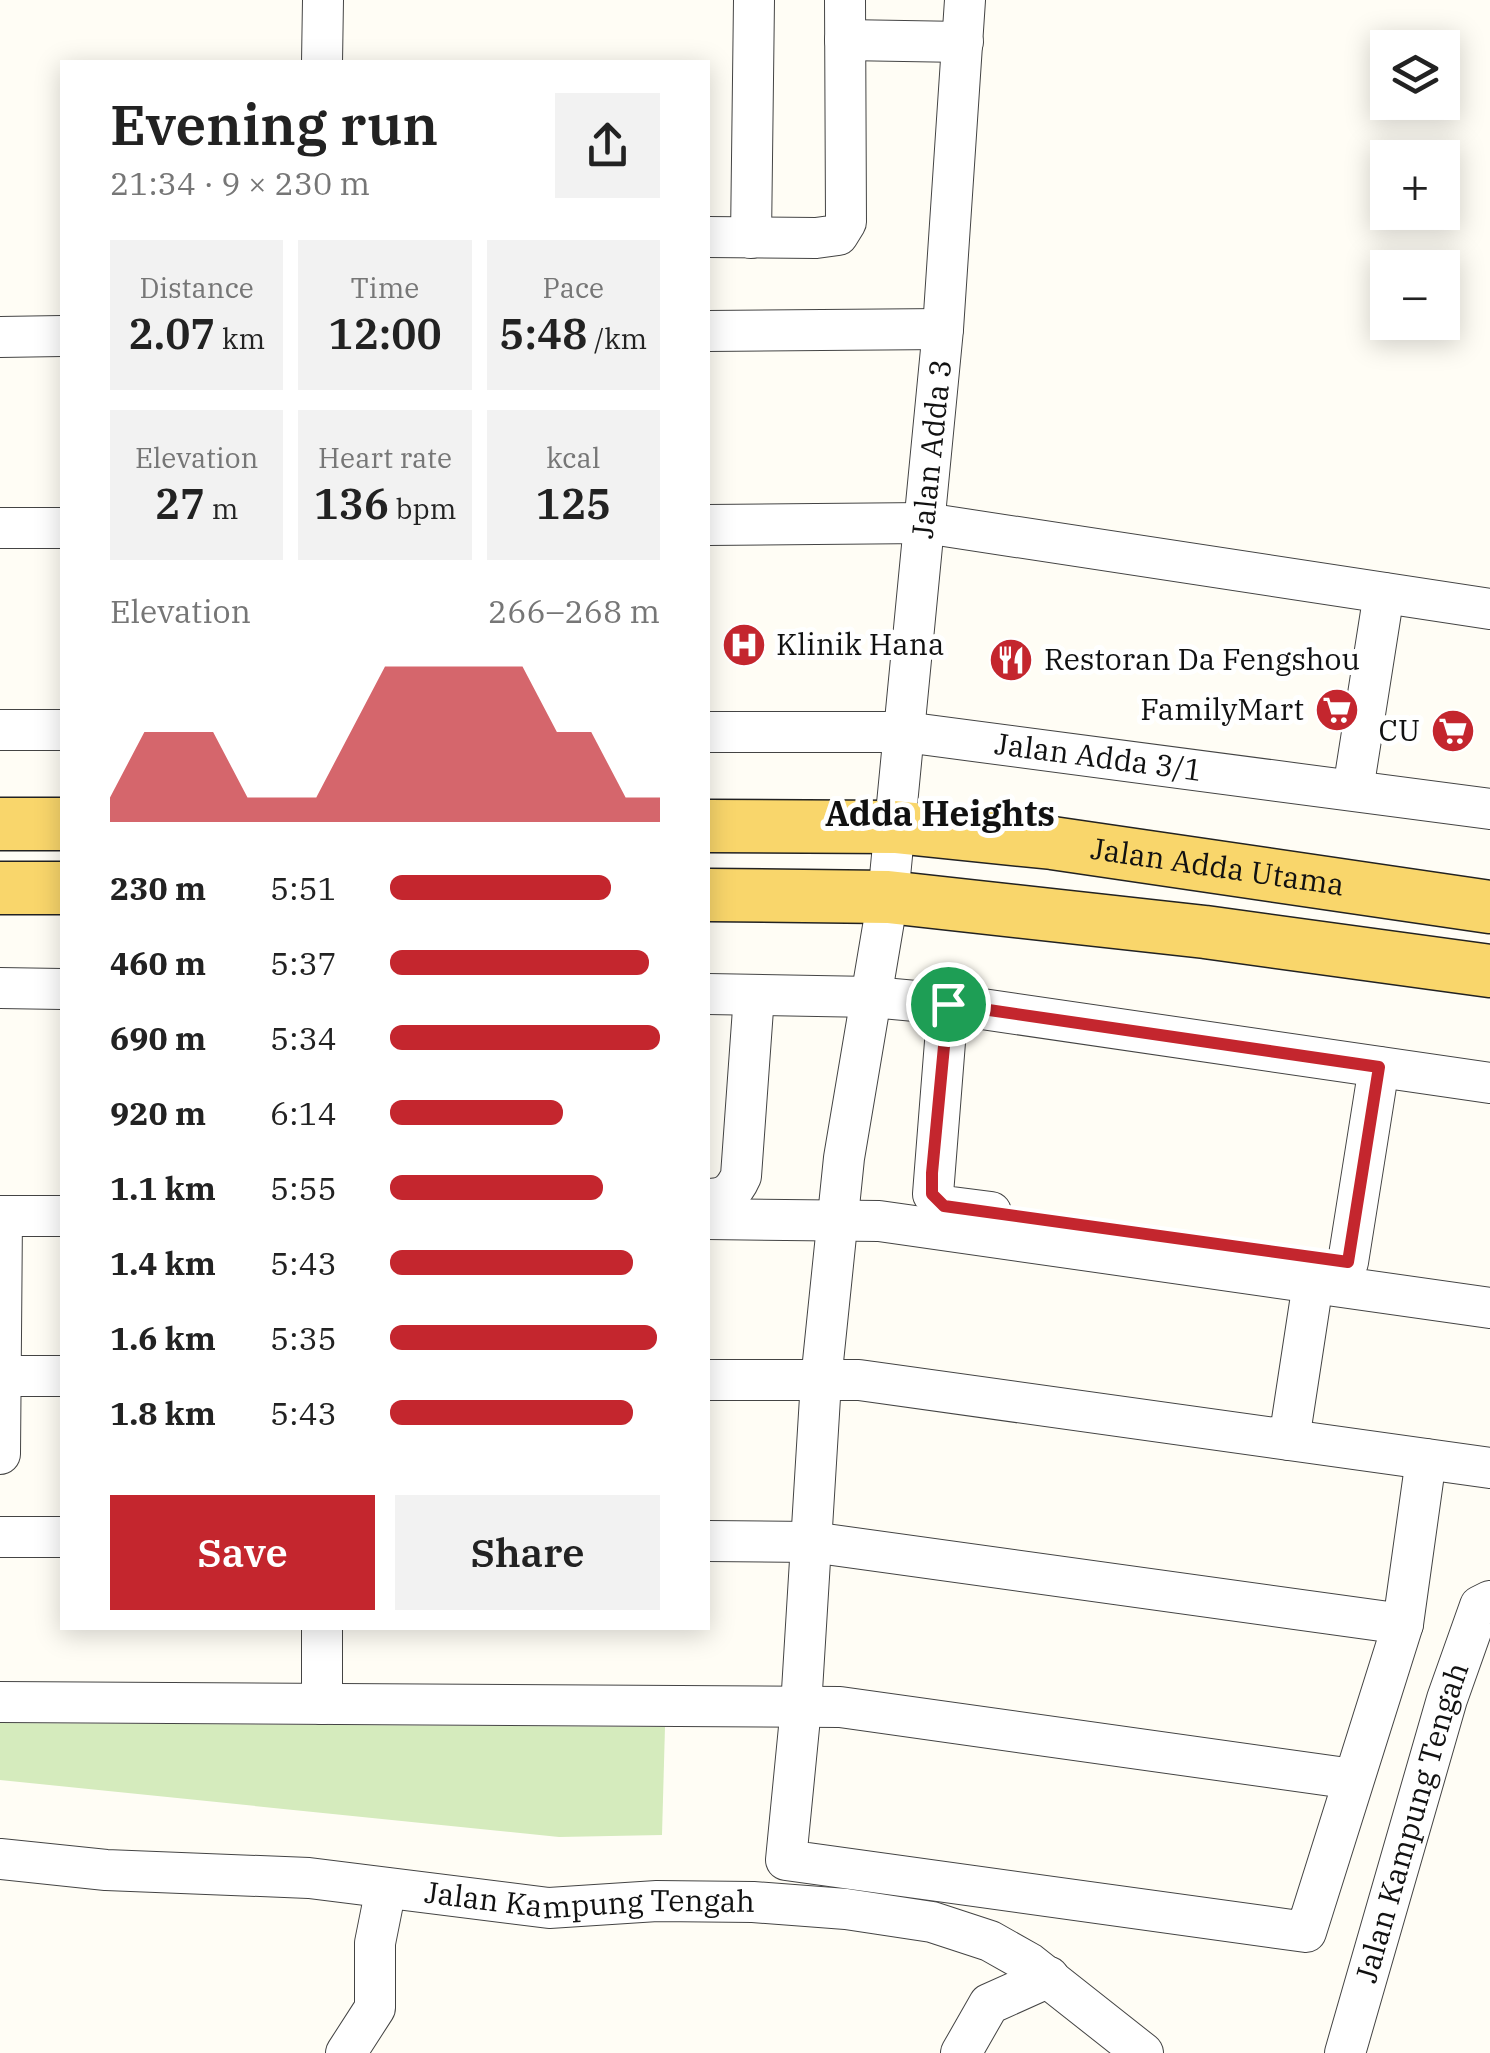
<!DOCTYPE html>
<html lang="en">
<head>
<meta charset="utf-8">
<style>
	body { margin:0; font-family:"IBM Plex Serif",serif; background:#f2f2f2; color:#222; height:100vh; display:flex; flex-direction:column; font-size:38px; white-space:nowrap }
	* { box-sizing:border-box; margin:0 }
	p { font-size:32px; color:#767676 }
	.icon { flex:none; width:55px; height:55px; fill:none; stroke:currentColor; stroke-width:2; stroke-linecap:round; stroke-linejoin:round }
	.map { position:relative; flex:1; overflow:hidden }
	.panel { position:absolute; left:60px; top:60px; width:650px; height:1570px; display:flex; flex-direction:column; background:#fff; border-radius:0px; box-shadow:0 5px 25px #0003 }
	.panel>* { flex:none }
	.fabs { position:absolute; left:1370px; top:30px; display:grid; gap:20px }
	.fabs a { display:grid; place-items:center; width:90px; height:90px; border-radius:0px; background:#fff; box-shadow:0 5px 25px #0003; font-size:50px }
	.pin { position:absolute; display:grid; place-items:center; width:85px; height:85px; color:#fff; margin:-42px; border:5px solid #fff; border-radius:50%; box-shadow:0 2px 10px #0007 }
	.round { display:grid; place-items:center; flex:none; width:105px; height:105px; border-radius:0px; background:#f2f2f2 }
	.head { display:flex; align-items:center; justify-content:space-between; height:170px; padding:0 50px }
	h1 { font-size:55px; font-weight:600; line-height:75px }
	.stats { display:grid; grid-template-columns:repeat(3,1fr); gap:15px; height:170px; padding:10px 50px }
	.stats div { display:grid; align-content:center; border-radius:0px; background:#f2f2f2; text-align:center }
	.stats b { font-size:42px; font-weight:600 }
	.stats small { font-size:28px; font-weight:400 }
	.stats p { font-size:28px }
	.chart { height:280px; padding:20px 50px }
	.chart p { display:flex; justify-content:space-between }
	.chart svg { width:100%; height:180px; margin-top:10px; fill:#c4262e; opacity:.7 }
	.action { display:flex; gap:20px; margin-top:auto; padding:20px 50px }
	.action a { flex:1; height:115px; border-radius:0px; background:#c4262e; color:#fff; font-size:40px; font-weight:600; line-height:115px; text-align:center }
	.action a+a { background:#f2f2f2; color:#222 }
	ul { padding:0 50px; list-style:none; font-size:32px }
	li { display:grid; grid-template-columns:160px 120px 1fr; align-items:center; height:75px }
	li i { height:25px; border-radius:12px; background:#c4262e }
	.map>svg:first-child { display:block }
	.green { fill:#d5ebbd }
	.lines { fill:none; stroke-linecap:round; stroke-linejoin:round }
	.minor-casing { stroke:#444; stroke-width:42 }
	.major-casing { stroke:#222; stroke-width:55 }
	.minor { stroke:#fff; stroke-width:40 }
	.major { stroke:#f9d66b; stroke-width:52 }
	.route-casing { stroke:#fff; stroke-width:20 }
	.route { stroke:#c4262e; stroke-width:12 }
	.labels { text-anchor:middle; stroke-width:10; stroke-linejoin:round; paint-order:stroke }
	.street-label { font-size:30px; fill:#111; stroke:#fff }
	.poi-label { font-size:30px; fill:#111; stroke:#fff; text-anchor:start }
	.quarter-label { font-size:35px; font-weight:bold; fill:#111; stroke:#fff }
</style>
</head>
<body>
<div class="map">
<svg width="1490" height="2053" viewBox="0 0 1490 2053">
	<rect width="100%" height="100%" fill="#fffdf5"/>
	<!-- green -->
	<path class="green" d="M0,1723L665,1727L662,1835L559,1837L0,1780Z"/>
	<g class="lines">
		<!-- minor casing -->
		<g class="minor-casing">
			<g id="minor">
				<path d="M965,0L943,329L888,897L844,1158L821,1381L801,1707L786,1860L1306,1932L1403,1624L1426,1459"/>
				<path d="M845,40L963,42"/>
				<path d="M322,62L323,0"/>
				<path d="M708,237L816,238L838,235L846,222L845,0"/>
				<path d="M751,238L754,0"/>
				<path d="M708,331L943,329"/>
				<path d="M0,337L62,336"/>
				<path d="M708,525L925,523L1490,609"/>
				<path d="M0,528H62"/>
				<path d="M0,730H62"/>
				<path id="s1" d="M708,732H905L1490,809"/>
				<path d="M1353,790L1384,593"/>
				<path d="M0,988L62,989"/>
				<path d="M708,994L872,997L948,1004L1490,1083"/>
				<path d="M948,1004L933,1194L944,1206L991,1212"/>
				<path d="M708,1199C726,1199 734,1192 741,1176L754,995"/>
				<path d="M708,1219L879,1221L1490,1308"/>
				<path d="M1348,1262L1379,1067"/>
				<path d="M0,1376H62"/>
				<path d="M708,1380H859L1490,1468"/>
				<path d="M1289,1440L1313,1283"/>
				<path d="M0,1454L2,1216H62"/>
				<path d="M0,1537H62"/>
				<path d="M708,1541L811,1542L1403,1624"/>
				<path d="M0,1702L840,1707L1353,1779"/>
				<path d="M322,1704V1628"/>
				<path id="s2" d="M0,1859L106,1870L309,1878L549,1908L657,1901L753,1902L846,1909L932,1922L990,1941L1029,1963L1143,2053"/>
				<path d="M346,2053L375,2008V1943L386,1888"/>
				<path d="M961,2053L989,2004L1049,1977"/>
				<path id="s3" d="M1345,2053L1447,1699L1480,1606L1490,1601"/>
			</g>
		</g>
		<!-- major casing -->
		<g class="major-casing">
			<g id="major">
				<path d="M0,824H62"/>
				<path id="s4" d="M708,826L895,827L1052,843L1490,907"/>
				<path d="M0,888H62"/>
				<path d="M708,895L888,897L1205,932L1490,971"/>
			</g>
		</g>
		<!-- minor -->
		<use href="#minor" class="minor"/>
		<!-- major -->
		<use href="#major" class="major"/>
	</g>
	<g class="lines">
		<!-- route casing -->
		<g class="route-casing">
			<path id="route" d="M948,1004L1379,1067L1348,1262L944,1206L932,1194V1173Z"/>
		</g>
		<!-- route -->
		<use href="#route" class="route"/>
	</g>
	<!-- icons -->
	<defs>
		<g id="hospital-disc" transform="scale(2.25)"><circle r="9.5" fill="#c4262e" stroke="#fff"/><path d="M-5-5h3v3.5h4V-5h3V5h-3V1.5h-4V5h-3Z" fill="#fff"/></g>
		<g id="restaurant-disc" transform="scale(2.25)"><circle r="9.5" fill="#c4262e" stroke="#fff"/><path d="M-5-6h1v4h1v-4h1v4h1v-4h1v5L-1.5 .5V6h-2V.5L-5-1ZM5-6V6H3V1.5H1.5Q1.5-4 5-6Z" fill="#fff"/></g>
		<g id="supermarket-disc" transform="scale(2.25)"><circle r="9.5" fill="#c4262e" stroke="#fff"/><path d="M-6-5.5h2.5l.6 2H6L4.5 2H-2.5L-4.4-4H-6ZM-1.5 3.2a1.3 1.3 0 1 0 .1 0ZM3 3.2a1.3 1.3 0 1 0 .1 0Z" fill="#fff"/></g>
	</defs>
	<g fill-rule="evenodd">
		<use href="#hospital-disc" x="744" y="645"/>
		<use href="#restaurant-disc" x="1011" y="660"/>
		<use href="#supermarket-disc" x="1337" y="710"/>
		<use href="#supermarket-disc" x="1453" y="731"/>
	</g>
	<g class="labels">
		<!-- street labels -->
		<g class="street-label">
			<text transform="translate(932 449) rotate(-84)" y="10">Jalan Adda 3</text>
			<text dy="10" stroke="none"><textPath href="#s1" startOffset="392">Jalan Adda 3/1</textPath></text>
			<text dy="10" stroke="none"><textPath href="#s4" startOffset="512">Jalan Adda Utama</textPath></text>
			<text dy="10" stroke="none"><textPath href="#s3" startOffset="240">Jalan Kampung Tengah</textPath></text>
			<text dy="10" stroke="none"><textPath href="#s2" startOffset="592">Jalan Kampung Tengah</textPath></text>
		</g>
		<!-- poi labels -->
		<g class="poi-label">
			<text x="776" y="655">Klinik Hana</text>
			<text x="1044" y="670">Restoran Da Fengshou</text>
			<text x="1304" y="720" text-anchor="end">FamilyMart</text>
			<text x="1420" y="741" text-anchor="end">CU</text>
		</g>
		<!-- quarter labels -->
		<g class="quarter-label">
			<text x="940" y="826">Adda Heights</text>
		</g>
	</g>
</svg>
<div class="fabs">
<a><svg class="icon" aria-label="layers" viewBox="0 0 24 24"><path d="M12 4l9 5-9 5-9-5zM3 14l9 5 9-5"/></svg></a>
<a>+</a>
<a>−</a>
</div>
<div class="pin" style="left:948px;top:1004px;background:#1e9e55"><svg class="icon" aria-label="arrive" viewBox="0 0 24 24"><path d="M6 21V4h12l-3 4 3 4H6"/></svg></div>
<section class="panel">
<div class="head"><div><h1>Evening run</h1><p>21:34 · 9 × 230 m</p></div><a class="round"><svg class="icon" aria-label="share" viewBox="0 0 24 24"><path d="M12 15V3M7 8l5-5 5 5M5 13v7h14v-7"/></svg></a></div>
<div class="stats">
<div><p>Distance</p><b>2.07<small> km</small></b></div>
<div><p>Time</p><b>12:00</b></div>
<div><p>Pace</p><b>5:48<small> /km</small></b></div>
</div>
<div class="stats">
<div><p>Elevation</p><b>27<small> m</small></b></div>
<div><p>Heart rate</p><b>136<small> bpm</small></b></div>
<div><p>kcal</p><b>125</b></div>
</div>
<div class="chart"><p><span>Elevation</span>266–268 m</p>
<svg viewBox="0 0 160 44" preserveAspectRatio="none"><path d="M0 44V38L10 22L20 22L30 22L40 38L50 38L60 38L70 22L80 6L90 6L100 6L110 6L120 6L130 22L140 22L150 38L160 38V44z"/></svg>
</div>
<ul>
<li><b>230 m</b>5:51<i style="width:82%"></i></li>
<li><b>460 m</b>5:37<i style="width:96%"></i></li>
<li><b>690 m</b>5:34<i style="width:100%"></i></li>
<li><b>920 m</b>6:14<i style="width:64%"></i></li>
<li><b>1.1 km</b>5:55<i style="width:79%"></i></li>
<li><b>1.4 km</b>5:43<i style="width:90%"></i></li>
<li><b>1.6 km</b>5:35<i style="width:99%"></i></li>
<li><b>1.8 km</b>5:43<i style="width:90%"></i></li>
</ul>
<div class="action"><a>Save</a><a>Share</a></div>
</section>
</div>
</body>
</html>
